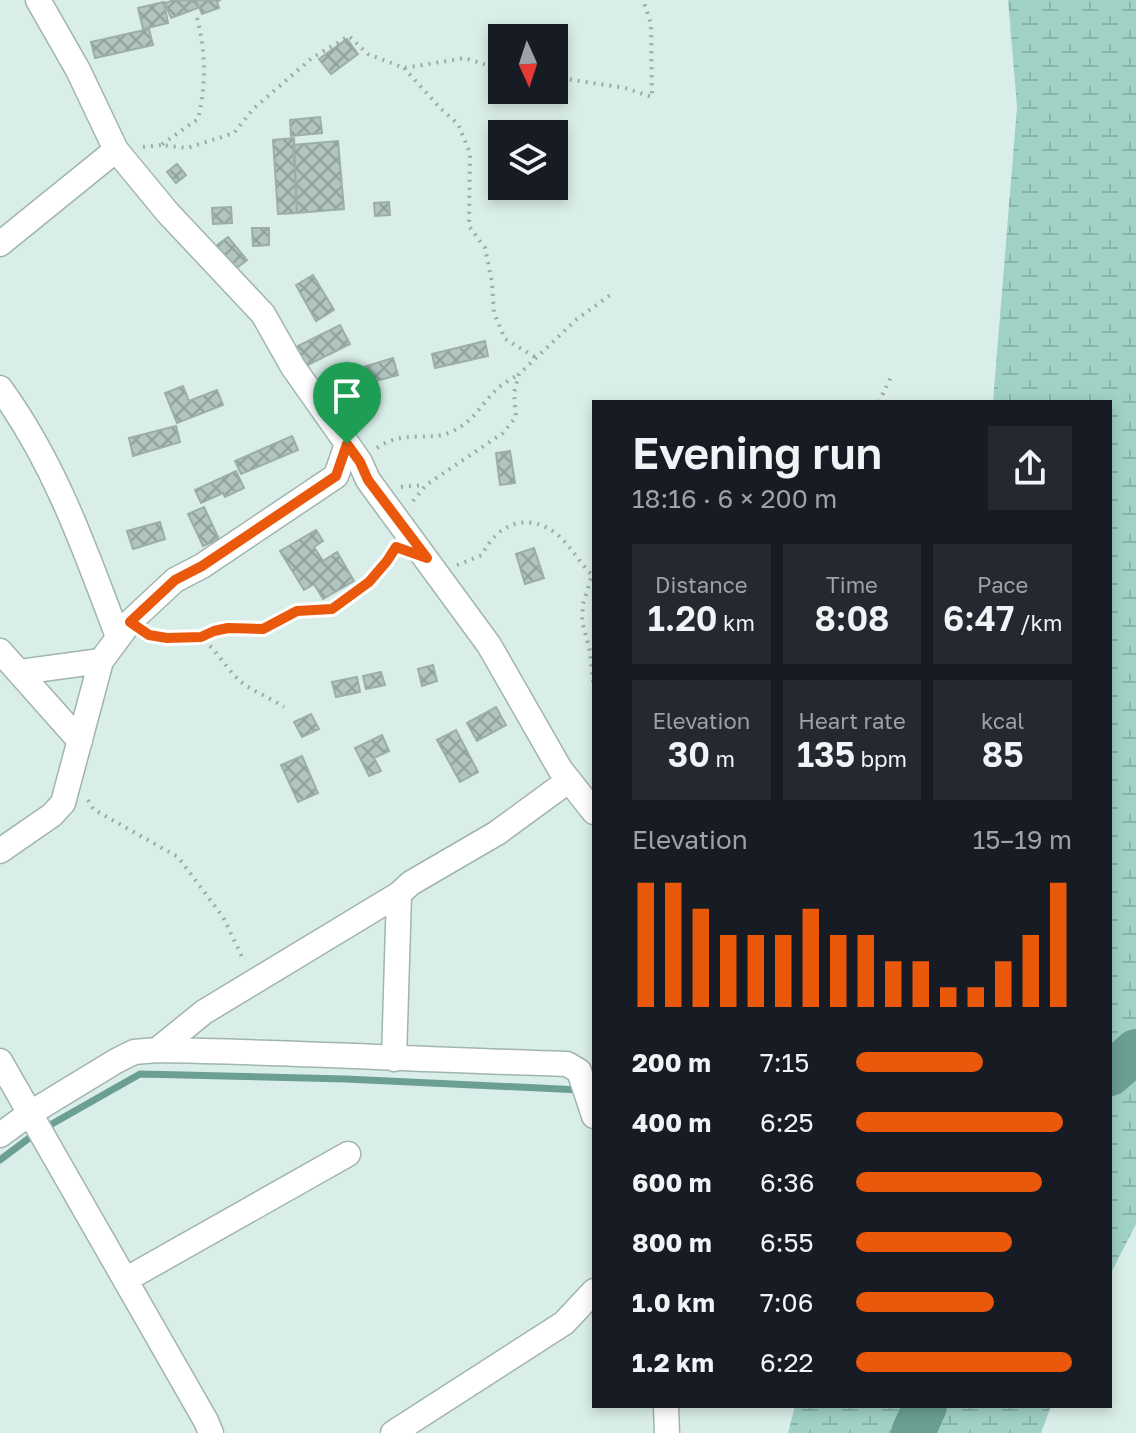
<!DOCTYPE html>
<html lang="en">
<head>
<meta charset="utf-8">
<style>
	body { margin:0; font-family:"Golos Text",sans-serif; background:#242831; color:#f1f3f6; height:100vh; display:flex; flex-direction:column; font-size:30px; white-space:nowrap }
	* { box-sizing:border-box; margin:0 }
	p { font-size:26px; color:#9ea1a6 }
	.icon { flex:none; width:44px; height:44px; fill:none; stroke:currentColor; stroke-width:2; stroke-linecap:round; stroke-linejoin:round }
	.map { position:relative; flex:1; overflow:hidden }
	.side { position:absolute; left:592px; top:400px; width:520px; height:1008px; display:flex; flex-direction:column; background:#171b24; border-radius:0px; box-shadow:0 4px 12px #0003 }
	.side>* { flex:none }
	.needle { width:52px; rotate:177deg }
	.buttons { position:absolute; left:488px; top:24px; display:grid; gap:16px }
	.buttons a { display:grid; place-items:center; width:80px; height:80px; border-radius:0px; background:#171b24; box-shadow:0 4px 12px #0003; font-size:40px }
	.pin { position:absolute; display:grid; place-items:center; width:68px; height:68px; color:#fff; margin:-82px -34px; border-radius:50% 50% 50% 0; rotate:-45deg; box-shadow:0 0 8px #0007 }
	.pin .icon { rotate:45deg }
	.round { display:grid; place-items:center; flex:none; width:84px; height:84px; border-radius:0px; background:#242831 }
	.overview { display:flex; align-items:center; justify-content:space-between; height:136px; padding:0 40px }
	h1 { font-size:44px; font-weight:600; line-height:60px }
	.stats { display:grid; grid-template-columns:repeat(3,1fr); gap:12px; height:136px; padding:8px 40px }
	.stats div { display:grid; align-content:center; border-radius:0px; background:#242831; text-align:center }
	.stats b { font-size:34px; font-weight:600 }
	.stats small { font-size:22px; font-weight:400 }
	.stats p { font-size:22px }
	.chart { height:224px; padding:16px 40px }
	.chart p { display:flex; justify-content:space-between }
	.chart svg { width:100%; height:144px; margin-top:8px; stroke:#ea580c; stroke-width:6 }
	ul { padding:0 40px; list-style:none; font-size:26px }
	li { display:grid; grid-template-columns:128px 96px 1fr; align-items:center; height:60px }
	li i { height:20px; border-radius:10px; background:#ea580c }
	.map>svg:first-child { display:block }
	.wetland { fill:url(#wetland-marsh) }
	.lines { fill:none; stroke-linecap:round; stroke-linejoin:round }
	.stream { stroke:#6b9f94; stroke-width:7 }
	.river { stroke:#6b9f94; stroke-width:44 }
	.building { fill:url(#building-cross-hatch); stroke:#9baea9; stroke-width:2 }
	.minor-casing { stroke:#a1b4b0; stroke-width:27 }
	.path { stroke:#9baba7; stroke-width:4; stroke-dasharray:2 6; stroke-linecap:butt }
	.minor { stroke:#fff; stroke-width:24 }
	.route-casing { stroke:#fff; stroke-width:16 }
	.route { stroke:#ea580c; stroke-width:10 }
</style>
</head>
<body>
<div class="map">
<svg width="1136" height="1433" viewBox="0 0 1136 1433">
	<defs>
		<pattern id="wetland-marsh" width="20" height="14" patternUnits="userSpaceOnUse" patternTransform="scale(2)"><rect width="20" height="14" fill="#a0d1c5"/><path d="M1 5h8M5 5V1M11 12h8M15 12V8" fill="none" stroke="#8ab4aa"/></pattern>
		<pattern id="building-cross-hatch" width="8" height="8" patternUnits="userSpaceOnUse" patternTransform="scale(2)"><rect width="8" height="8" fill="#b1c4bf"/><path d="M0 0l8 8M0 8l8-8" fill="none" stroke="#90a09c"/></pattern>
	</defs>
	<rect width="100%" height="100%" fill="#daeee9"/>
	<!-- wetland -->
	<path class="wetland" d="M1008,0H1136V1224L1110,1275V402H993L1017,107Z
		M795,1406H1051L1041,1433H788Z"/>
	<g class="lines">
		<!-- stream -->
		<path class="stream" d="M0,1160L36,1133L140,1074L346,1079L581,1090"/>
		<!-- river -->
		<path class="river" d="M1110,1074L1136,1051
			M913,1433L925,1406"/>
	</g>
	<!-- building -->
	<path class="building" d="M174,0H195L198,8L171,18L165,3Z
		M196,0H220L217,2L219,8L202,14Z
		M164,2L168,23L143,29L138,8Z
		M149,29L153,45L95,58L91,42Z
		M347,39L358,54L331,74L319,59Z
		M320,117L322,133L291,136L290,120Z
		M294,138L297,213L278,214L273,140Z
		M338,141L344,209L297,213L293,145Z
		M177,164L186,175L176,183L167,172Z
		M389,202L390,215L375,216L374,203Z
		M231,207L232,223L213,224L212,208Z
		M252,228H269V245L253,246Z
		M228,237L247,260L234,270L215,247Z
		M313,275L334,310L316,321L296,285Z
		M340,325L350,344L302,368L292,349Z
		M485,341L488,356L435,368L432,354Z
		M393,358L398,375L376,381L380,395L365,399L357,369Z
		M183,386L189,401L217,390L223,405L177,423L165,393Z
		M176,426L180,442L133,456L129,438Z
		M292,436L298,450L241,474L235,461Z
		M510,451L515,483L500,485L496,453Z
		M236,471L244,488L225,497L223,493L201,503L195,490Z
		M204,507L219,539L203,546L188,514Z
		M160,522L165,539L133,549L127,531Z
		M316,530L323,541L314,547L323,561L337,552L354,581L323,599L314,584L304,590L280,551Z
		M534,548L544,578L525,584L516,554Z
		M433,665L437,681L422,686L418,669Z
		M381,672L385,685L366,689L363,676Z
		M357,677L360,692L336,697L332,682Z
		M496,707L506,725L477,741L467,723Z
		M311,714L319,729L302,737L294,722Z
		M456,730L478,772L460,782L437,740Z
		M382,735L389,751L374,758L381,771L369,776L355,748Z
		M302,756L318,793L298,802L281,765Z"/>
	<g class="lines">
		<!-- minor casing -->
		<g class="minor-casing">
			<path id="minor" d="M116,150L168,213L263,314L293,367L360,462L368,480L489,645L560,769L594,812
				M0,244L116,150L78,70L38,0
				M0,388C55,463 86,552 118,637
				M0,651L80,741
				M20,672L101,661
				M0,851L52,815L63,803L101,661L130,622L175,580L202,566L336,476L347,444
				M157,1050L204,1012L399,894L411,883L497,833L568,781
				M394,1059L399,894
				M0,1061L206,1421L211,1433
				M0,1135L29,1114L116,1061L134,1052L157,1050C294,1052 430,1060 567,1064L579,1071L594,1116
				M125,1280L348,1154
				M666,1406L667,1433
				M393,1433L564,1323L594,1291"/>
		</g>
		<!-- path -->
		<path class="path" d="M197,18C206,51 206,86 198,119L161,145L187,148L234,133L253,109L312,58L349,36L368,54L404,68L465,58L502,70
			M404,68L441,109L458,124L470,153L469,226L485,248L492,282L494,313L505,339L535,357
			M554,77L625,88L652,97L651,24L643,0
			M143,147L161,145
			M879,402L891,377
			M377,448C404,429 430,442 451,432C475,421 480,405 497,389C503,383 512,379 519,374
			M401,487L424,485
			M413,501L426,485L503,433L516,417L514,393L519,374L577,319L613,293
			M457,565L482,555C498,522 530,511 559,536C571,547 580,563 592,575L583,604L582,621L590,651L594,690
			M150,635L167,638L201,637C216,650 226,668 240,681C250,690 271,698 284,707
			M201,637L214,631L228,628L263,629L297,611L332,609L369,582L393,552
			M88,800L93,809L178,857L223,917L244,961"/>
		<!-- minor -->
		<use href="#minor" class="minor"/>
	</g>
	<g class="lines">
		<!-- route casing -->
		<g class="route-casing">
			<path id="route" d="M347,444L360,462L368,480L427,558L396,547L387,561L369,582L332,609L297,611L263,629L228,628L214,631L201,637L167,638L149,635L130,622L175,580L202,566L336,476Z"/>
		</g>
		<!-- route -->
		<use href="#route" class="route"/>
	</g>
</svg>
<div class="buttons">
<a><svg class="needle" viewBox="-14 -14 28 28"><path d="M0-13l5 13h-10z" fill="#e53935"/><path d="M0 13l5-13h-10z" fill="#9ea1a6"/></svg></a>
<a><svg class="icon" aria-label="layers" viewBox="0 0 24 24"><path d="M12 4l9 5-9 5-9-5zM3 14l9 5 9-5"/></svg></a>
</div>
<div class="pin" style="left:347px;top:444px;background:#1e9e55"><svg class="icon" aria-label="arrive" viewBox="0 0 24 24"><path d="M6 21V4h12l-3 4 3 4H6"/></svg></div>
<section class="side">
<div class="overview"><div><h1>Evening run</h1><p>18:16 · 6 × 200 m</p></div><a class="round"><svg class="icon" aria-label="share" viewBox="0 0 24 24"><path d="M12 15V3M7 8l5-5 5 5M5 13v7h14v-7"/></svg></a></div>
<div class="stats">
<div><p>Distance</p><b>1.20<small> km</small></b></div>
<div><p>Time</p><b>8:08</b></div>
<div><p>Pace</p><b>6:47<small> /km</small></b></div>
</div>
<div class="stats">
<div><p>Elevation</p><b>30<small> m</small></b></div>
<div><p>Heart rate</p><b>135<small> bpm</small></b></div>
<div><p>kcal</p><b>85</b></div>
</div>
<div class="chart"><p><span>Elevation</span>15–19 m</p>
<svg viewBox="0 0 160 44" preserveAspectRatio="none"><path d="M5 44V6M15 44V6M25 44V14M35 44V22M45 44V22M55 44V22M65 44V14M75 44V22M85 44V22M95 44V30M105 44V30M115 44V38M125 44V38M135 44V30M145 44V22M155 44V6"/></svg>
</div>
<ul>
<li><b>200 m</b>7:15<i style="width:59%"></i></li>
<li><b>400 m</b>6:25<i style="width:96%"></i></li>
<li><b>600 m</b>6:36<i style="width:86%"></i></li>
<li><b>800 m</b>6:55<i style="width:72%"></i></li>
<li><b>1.0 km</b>7:06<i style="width:64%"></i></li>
<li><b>1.2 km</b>6:22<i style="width:100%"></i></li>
</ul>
</section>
</div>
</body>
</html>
